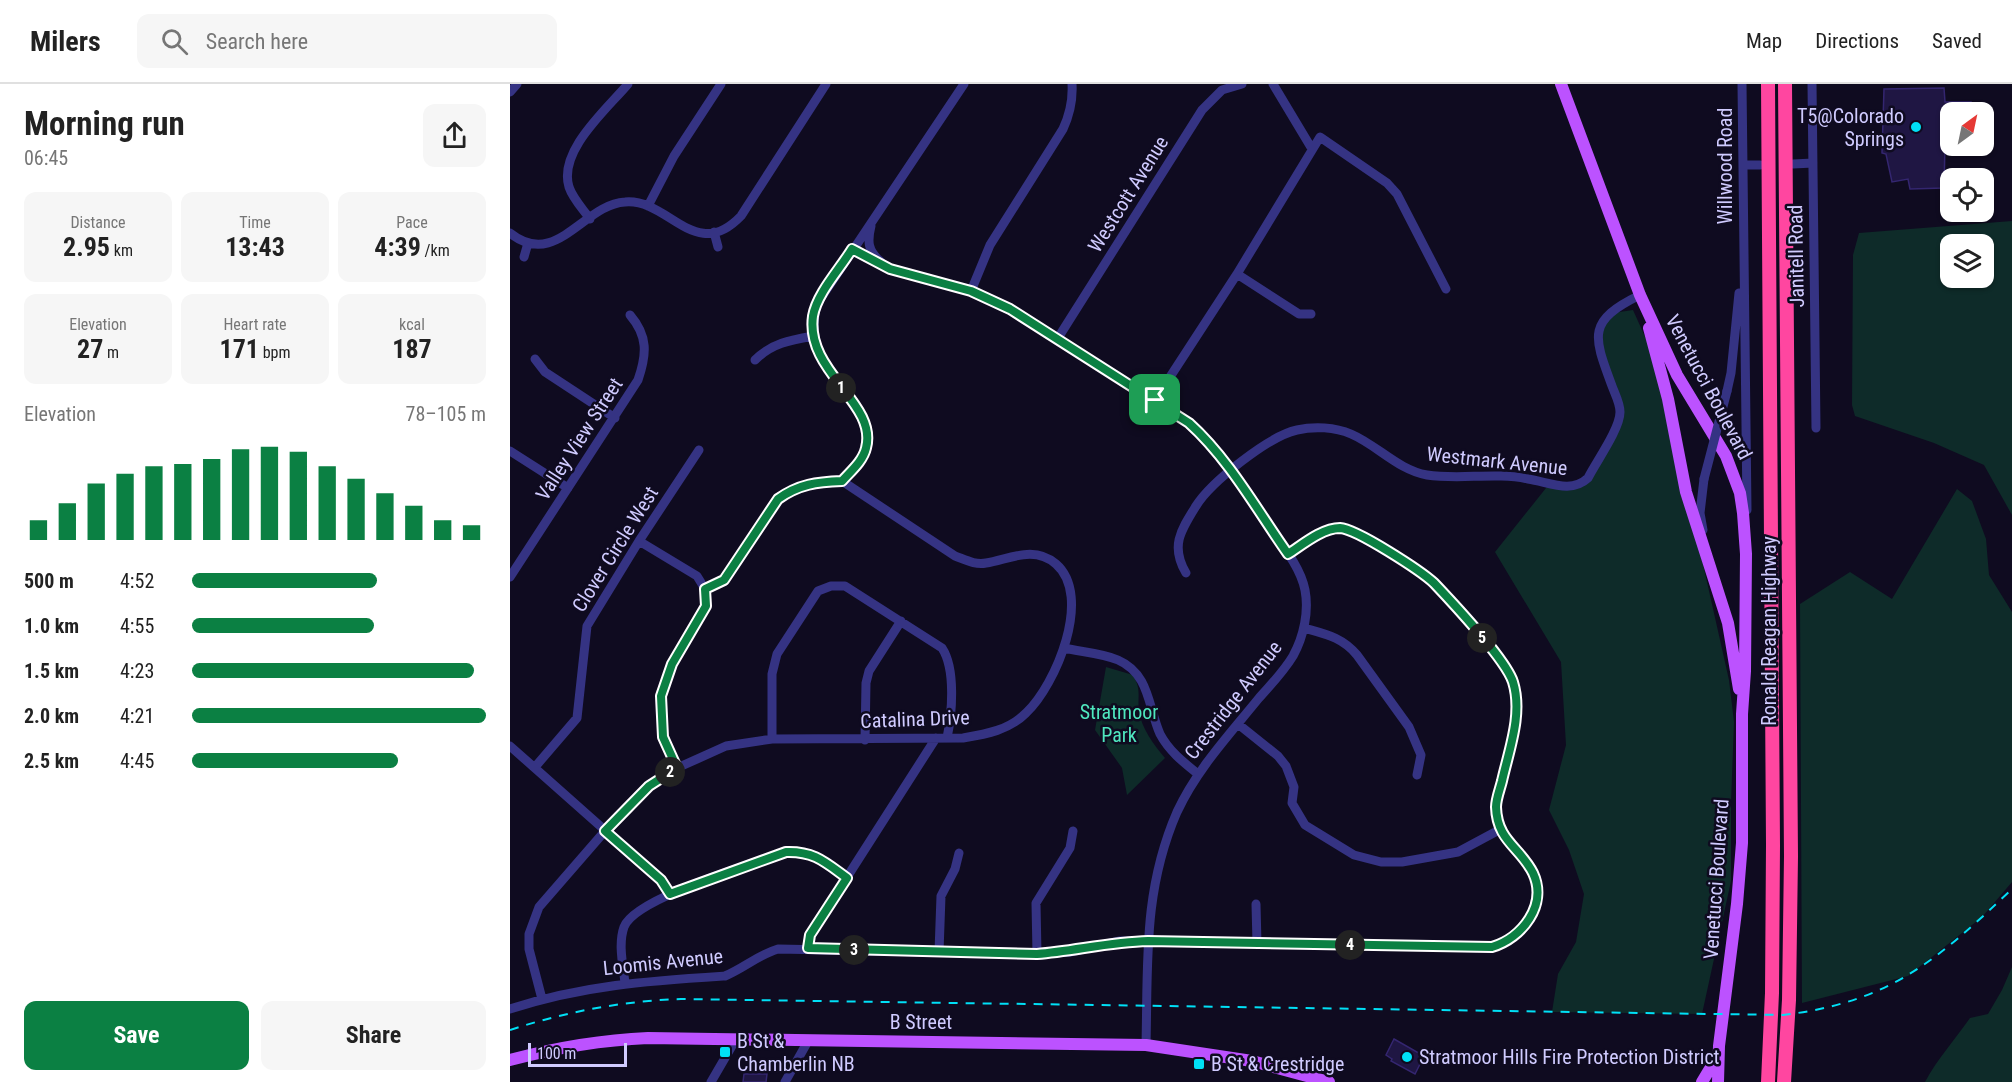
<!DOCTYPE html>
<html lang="en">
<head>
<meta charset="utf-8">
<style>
	body { margin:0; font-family:"Roboto Condensed",sans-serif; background:#f6f6f6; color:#222; height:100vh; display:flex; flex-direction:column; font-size:22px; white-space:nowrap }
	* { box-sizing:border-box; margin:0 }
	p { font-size:20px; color:#767676 }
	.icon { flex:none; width:33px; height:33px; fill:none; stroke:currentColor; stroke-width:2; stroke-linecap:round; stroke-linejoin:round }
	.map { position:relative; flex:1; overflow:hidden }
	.panel { display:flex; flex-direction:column; background:#fff; width:510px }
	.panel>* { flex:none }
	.needle { width:39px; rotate:33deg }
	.controls { position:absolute; left:1430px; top:18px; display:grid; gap:12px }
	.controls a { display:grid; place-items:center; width:54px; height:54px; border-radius:12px; background:#fff; box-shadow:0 2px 4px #0004; font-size:30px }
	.scale { position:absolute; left:18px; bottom:15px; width:99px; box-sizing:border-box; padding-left:6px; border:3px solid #d0cbff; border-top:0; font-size:16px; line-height:21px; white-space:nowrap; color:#d0cbff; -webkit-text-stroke:4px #0f0b20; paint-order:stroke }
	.pin { position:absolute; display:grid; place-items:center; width:51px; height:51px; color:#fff; margin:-26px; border-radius:12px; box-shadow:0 3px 9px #0006 }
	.km { position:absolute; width:30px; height:30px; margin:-15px; border-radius:50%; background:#222; color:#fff; font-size:16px; line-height:30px; text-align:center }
	.round { display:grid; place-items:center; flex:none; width:63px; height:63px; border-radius:12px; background:#f6f6f6 }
	.overview { display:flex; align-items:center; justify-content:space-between; height:102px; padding:0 24px }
	h1 { font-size:33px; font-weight:700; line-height:45px }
	.stats { display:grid; grid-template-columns:repeat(3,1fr); gap:9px; height:102px; padding:6px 24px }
	.stats div { display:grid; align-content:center; border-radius:12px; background:#f6f6f6; text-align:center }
	.stats b { font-size:26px; font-weight:700 }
	.stats small { font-size:16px; font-weight:400 }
	.stats p { font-size:16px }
	.chart { height:168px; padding:12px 24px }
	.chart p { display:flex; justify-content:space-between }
	.chart svg { width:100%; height:108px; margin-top:6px; stroke:#0b8043; stroke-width:6 }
	.action { display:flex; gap:12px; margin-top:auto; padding:12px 24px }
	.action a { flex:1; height:69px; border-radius:12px; background:#0b8043; color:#fff; font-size:24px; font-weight:700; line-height:69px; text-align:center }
	.action a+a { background:#f6f6f6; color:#222 }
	ul { padding:0 24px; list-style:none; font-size:20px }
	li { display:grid; grid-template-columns:96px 72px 1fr; align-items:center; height:45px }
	li i { height:15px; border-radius:8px; background:#0b8043 }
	header { display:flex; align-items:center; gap:36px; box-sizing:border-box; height:84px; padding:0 30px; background:#fff; border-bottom:2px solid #e0e0e0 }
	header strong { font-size:28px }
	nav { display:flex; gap:33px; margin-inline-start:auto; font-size:21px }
	.search { width:420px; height:54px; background:#f6f6f6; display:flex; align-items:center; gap:15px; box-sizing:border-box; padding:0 21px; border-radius:12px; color:#767676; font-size:22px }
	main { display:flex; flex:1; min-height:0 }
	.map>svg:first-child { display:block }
	.green { fill:#0e2b29; fill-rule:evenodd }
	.building { fill:#1f1643; stroke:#342670; stroke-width:1.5 }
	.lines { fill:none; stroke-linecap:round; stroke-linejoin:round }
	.minor { stroke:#353383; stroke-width:9 }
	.major { stroke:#bc52ff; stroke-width:12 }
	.highway { stroke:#ff46a0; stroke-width:14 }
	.rail { stroke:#00e0f6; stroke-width:2; stroke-dasharray:9 8; stroke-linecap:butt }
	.minor-bridge { stroke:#353383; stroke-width:9 }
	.route-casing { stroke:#fff; stroke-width:12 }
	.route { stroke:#0b8043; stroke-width:8 }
	.poi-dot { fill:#00e0f6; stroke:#0f0b20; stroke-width:2 }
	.labels { text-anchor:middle; stroke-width:5; stroke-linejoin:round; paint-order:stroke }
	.poi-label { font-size:20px; fill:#d0cbff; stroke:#0f0b20; text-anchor:start }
	.street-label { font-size:20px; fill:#d0cbff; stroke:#0f0b20 }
	.park-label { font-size:20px; fill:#4fe7bf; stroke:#0f0b20 }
</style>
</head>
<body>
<header>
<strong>Milers</strong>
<div class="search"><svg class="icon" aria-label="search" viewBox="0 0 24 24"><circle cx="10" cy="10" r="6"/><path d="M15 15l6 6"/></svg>Search here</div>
<nav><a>Map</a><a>Directions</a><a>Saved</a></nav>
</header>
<main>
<section class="panel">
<div class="overview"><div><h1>Morning run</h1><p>06:45</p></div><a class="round"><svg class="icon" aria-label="share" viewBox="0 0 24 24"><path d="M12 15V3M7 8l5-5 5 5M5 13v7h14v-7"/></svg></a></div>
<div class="stats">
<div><p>Distance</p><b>2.95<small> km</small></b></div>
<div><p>Time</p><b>13:43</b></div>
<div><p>Pace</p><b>4:39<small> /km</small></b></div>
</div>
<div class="stats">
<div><p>Elevation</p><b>27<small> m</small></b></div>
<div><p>Heart rate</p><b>171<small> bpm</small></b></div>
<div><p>kcal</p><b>187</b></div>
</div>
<div class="chart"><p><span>Elevation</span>78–105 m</p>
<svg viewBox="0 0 160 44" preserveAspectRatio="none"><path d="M5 44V36M15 44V29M25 44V21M35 44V17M45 44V14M55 44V13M65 44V11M75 44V7M85 44V6M95 44V8M105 44V14M115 44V19M125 44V25M135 44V30M145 44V36M155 44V38"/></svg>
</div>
<ul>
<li><b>500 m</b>4:52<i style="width:63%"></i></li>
<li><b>1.0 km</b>4:55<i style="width:62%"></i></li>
<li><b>1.5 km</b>4:23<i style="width:96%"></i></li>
<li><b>2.0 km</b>4:21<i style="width:100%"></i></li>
<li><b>2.5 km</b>4:45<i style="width:70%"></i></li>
</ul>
<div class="action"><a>Save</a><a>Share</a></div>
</section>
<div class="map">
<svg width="1502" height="998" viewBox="0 0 1502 998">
	<rect width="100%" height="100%" fill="#0f0b20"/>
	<!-- green -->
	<path class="green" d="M1502,137V431L1474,381L1424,359L1345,332L1342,321L1343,171L1349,149ZM1440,160H1473V194H1440Z
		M1123,226L1149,284L1219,596L1224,638L1221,719V797L1192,930L1042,928L1048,890L1066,858L1074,810L1059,766L1039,726L1056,661L1051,578L985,468L1040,399L1061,404L1078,394L1106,342L1109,320L1088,260L1096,230Z
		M1447,405L1462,417L1476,455L1479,491L1502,528V798L1472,833L1398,892L1292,919L1290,520L1340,488L1382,515Z
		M596,583L623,591C632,607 627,612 629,628C632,645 644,661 655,674L617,711L612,684L585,646Z
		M1502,883V998H1415C1428,974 1444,957 1460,934L1478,930L1492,906Z"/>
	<!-- building -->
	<path class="building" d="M1434,4L1435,18H1461V28H1440V58L1435,59L1434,104L1400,105L1398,95L1382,98L1376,70L1372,69L1374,5Z
		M884,955L914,972L905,990L881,977L882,975L876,971Z
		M234,990H257L256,998H233Z"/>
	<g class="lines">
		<!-- minor -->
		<path class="minor" d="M763,0L802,65
			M1232,0L1237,426
			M1302,0L1306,344
			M0,8L7,0
			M1283,80L1303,79
			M1233,81H1250
			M138,122L164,72L211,0
			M80,135C73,125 63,115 59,103C48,67 96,26 118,0
			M361,142C357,158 358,167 371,178
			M204,148L208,163
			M0,149C46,186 74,120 115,118C159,114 185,180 231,132L316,0
			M342,165L380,185L461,207L500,225L679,339C710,367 733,404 756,439C770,459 790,481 795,506C799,527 794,552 783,572C774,587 761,601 749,614C719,651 687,685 667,728C633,806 638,878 636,961
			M14,173L18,159
			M727,190L789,230H801
			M461,207L480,161L553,45C560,30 563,17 562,0
			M548,254L692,26L712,6L732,0
			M25,275L35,288L105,334
			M245,276C262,259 281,256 304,252
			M1217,307L1221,289L1229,209
			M645,316L727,190L810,53L877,99L887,110L936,205
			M0,367L58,404
			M332,397C341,387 353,376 356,363C367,314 288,291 307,220L454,0
			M1193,446L1190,429L1194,395
			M129,457L187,492L195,505L196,522L162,580L151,612L153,653L167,684
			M676,489C660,462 671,446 686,422C701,398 759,352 787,346C804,342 825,343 841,350C867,361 888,386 917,391C950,396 985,388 1018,395C1039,398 1061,410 1078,394C1086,378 1110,345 1110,328C1110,319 1105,310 1102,302C1083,251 1077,237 1130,211
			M0,493L128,296C137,270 138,252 120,231
			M195,505L214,496L269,415C289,400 307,398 332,397
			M794,544C815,550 832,553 847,571L899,643L911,671L907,691
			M554,564C571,568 592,569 608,576C640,590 638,623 650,650C659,667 673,678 688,690
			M728,640L768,672L776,682L784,703L782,719L795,741L844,771L871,778H892L948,768L989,746
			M262,655V590L267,570L308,507L321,502H335L432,564C446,585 442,630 437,654
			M355,656L356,599L359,587L391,537
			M0,662L151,796L160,810
			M25,683L67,634L77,542L129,457L189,366
			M746,820L747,860
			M298,864L300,851L426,654
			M429,868L431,812L445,785L449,769
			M527,870L526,819L560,764L563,747
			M115,899C113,881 108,860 114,843C125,814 243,780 276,768C304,767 315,778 337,794
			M32,915L19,865V850L29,823L95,747L139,702L167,684L216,662L262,655L453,654C477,650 499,646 516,629C546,601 583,512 546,480C524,461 500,475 476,479C465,481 456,476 445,472L332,397
			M0,925C74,901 138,897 215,892C234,884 248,871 268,865L527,870L560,868L610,857L982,863C1012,854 1038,821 1023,789C1010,763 987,757 986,723C986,715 990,705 992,697C999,666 1013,630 1003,598C996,576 942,518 924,499C911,487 847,445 830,444C812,444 792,461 778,470
			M201,998L226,955
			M275,998L298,957"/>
		<!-- major -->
		<path class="major" d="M1051,0L1130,211L1167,291L1216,372L1230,409L1233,429L1236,470L1235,587L1232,630V759L1227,820L1209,962L1208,998
			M1139,244L1158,315L1176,408L1218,539L1229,605
			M0,976C45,964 91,956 138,954L636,961L742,977L819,998
			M1192,998L1204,978"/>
		<!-- highway -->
		<path class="highway" d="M1258,998L1262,909L1263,761L1258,0
			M1274,998L1279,916L1281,772L1275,0"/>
		<!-- rail -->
		<path class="rail" d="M0,946C55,928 112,917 171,915L1273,931C1381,918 1427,876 1502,805"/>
		<!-- minor-bridge -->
		<path class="minor-bridge" d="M1194,395L1217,307"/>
	</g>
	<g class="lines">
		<!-- route casing -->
		<g class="route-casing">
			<path id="route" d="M342,165L380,185L461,207L500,225L679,339C719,375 747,426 778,470C792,461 812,444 830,444C847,445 911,487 924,499C942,518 996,576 1003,598C1013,630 999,666 992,697C990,705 986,715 986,723C987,757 1010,763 1023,789C1038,821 1012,854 982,863L638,857C600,858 564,867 527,870L298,864L300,851L337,794C315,778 304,767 276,768L160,810L151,796L95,747L139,702L167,684L153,653L151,612L162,580L196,522L195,505L214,496L268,415C289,400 307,398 332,397C341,387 353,377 356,364C368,319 295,288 303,232C307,209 330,185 342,165Z"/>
		</g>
		<!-- route -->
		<use href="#route" class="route"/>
	</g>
	<!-- markers -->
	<g class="poi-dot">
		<circle cx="1406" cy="43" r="6"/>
		<rect x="209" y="962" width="12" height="12" rx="3"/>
		<circle cx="897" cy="973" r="6"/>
		<rect x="683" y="974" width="12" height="12" rx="3"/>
	</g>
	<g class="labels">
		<!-- poi labels -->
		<g class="poi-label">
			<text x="1394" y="39" text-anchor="end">T5@Colorado<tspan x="1394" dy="23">Springs</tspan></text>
			<text x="227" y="964">B St &amp;<tspan x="227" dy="23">Chamberlin NB</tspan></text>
			<text x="909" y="980">Stratmoor Hills Fire Protection District</text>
			<text x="701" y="987">B St &amp; Crestridge</text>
		</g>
		<!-- street labels -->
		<g class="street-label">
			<text transform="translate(1215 82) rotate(-90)" y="7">Willwood Road</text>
			<text transform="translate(618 110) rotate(-58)" y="7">Westcott Avenue</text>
			<text transform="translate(1286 172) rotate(-91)" y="7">Janitell Road</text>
			<text transform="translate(1199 303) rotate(62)" y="7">Venetucci Boulevard</text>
			<text transform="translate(69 355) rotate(-57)" y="7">Valley View Street</text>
			<text transform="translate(987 377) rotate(6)" y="7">Westmark Avenue</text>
			<text transform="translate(105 465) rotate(-58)" y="7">Clover Circle West</text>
			<text transform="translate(1259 547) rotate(-90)" y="7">Ronald Reagan Highway</text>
			<text transform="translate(723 616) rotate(-52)" y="7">Crestridge Avenue</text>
			<text transform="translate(405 635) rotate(-2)" y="7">Catalina Drive</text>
			<text transform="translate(1206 795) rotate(-86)" y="7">Venetucci Boulevard</text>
			<text transform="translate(153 878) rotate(-6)" y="7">Loomis Avenue</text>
			<text x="411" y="945">B Street</text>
		</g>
		<!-- park labels -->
		<g class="park-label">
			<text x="609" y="635">Stratmoor<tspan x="609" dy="23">Park</tspan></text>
		</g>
	</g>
</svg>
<div class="controls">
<a><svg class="needle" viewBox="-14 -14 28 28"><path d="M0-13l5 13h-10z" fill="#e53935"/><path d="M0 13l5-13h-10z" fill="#767676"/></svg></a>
<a><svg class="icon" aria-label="locate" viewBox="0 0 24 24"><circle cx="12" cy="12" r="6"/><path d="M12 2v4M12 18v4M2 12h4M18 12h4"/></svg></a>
<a><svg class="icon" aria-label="layers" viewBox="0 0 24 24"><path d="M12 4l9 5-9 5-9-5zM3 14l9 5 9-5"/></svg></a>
</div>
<div class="scale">100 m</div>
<div class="pin" style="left:645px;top:316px;background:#1e9e55"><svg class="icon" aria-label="arrive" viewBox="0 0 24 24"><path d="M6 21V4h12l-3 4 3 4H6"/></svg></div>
<b class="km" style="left:331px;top:304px">1</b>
<b class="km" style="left:160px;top:688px">2</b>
<b class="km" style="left:344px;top:866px">3</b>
<b class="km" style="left:840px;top:861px">4</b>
<b class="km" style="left:972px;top:554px">5</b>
</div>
</main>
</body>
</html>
